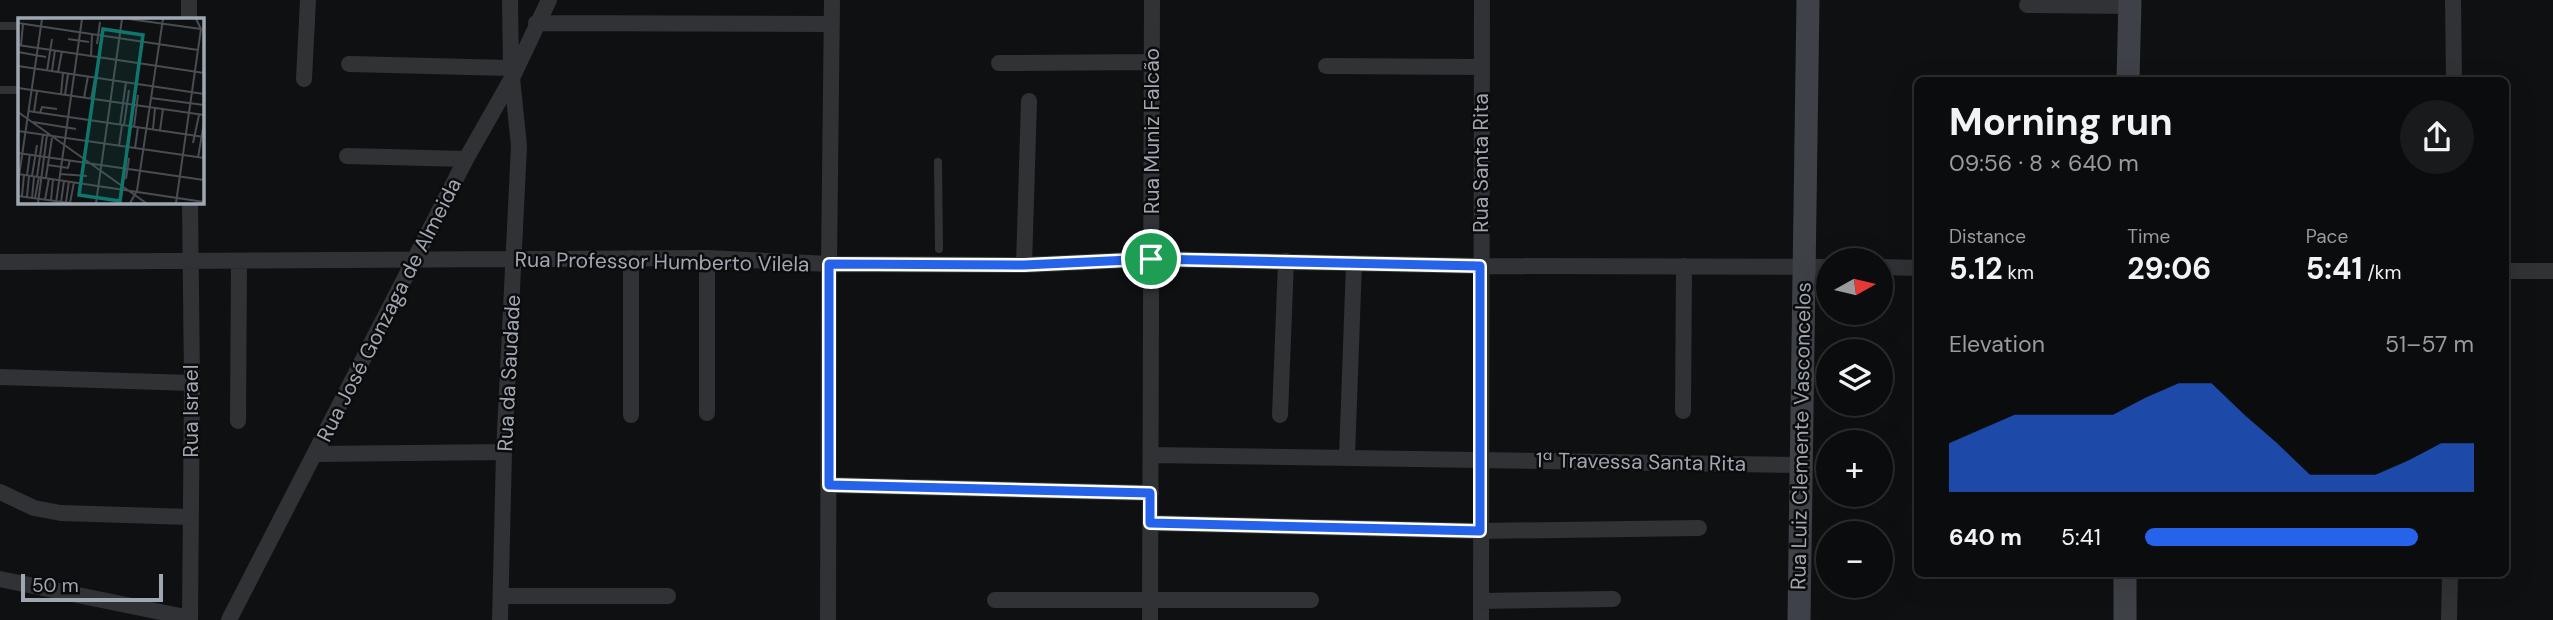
<!DOCTYPE html>
<html lang="en">
<head>
<meta charset="utf-8">
<style>
	body { margin:0; font-family:"DM Sans",sans-serif; background:#191a1b; color:#f1f3f6; height:100vh; display:flex; flex-direction:column; font-size:26px; white-space:nowrap }
	* { box-sizing:border-box; margin:0 }
	p { font-size:23px; color:#9a9b9d }
	.icon { flex:none; width:38px; height:38px; fill:none; stroke:currentColor; stroke-width:2; stroke-linecap:round; stroke-linejoin:round }
	.map { position:relative; flex:1; overflow:hidden }
	.panel { position:absolute; left:1914px; top:77px; width:595px; height:500px; display:flex; flex-direction:column; background:#0b0c0d; border-radius:10px; box-shadow:0 7px 28px #0002,0 0 0 2px #2b2c2e }
	.panel>* { flex:none }
	.needle { width:46px; rotate:82deg }
	.fabs { position:absolute; left:1816px; top:248px; display:grid; gap:14px }
	.fabs a { display:grid; place-items:center; width:77px; height:77px; border-radius:50%; background:#0b0c0d; box-shadow:0 7px 28px #0002,0 0 0 2px #2b2c2e; font-size:35px }
	.scale { position:absolute; left:21px; bottom:18px; width:142px; box-sizing:border-box; padding-left:7px; border:4px solid #9fa7b3; border-top:0; font-size:19px; line-height:24px; white-space:nowrap; color:#9fa7b3; -webkit-text-stroke:5px #0b0b0c; paint-order:stroke }
	.pin { position:absolute; display:grid; place-items:center; width:60px; height:60px; color:#fff; margin:-30px; border:4px solid #fff; border-radius:50%; box-shadow:0 2px 7px #0007 }
	.round { display:grid; place-items:center; flex:none; width:74px; height:74px; border-radius:37px; background:#191a1b }
	.overview { display:flex; align-items:center; justify-content:space-between; height:119px; padding:0 35px }
	h1 { font-size:38px; font-weight:700; line-height:52px }
	.stats { display:grid; grid-template-columns:repeat(3,1fr); gap:10px; height:119px; padding:7px 35px }
	.stats div { display:grid; align-content:center }
	.stats b { font-size:30px; font-weight:700 }
	.stats small { font-size:19px; font-weight:400 }
	.stats p { font-size:19px }
	.chart { height:196px; padding:14px 35px }
	.chart p { display:flex; justify-content:space-between }
	.chart svg { width:100%; height:126px; margin-top:7px; fill:#2563eb; opacity:.7 }
	ul { padding:0 35px; list-style:none; font-size:23px }
	li { display:grid; grid-template-columns:112px 84px 1fr; align-items:center; height:52px }
	li i { height:18px; border-radius:9px; background:#2563eb }
	.map>svg:first-child { display:block }
	.lines { fill:none; stroke-linecap:round; stroke-linejoin:round }
	.lane { stroke:#303236; stroke-width:8 }
	.street { stroke:#303236; stroke-width:16 }
	.secondary { stroke:#3e4147; stroke-width:23 }
	.route-casing { stroke:#fff; stroke-width:14 }
	.route { stroke:#2563eb; stroke-width:9 }
	.labels { text-anchor:middle; stroke-width:5; stroke-linejoin:round; paint-order:stroke }
	.street-label { font-size:21px; fill:#9fa7b3; stroke:#0b0b0c }
	.inset-road { fill:none; stroke:#494c52; stroke-width:2 }
	.view { fill:#0f766e; fill-opacity:0.15; stroke:#0f766e; stroke-width:3.5 }
	.inset-edge { fill:none; stroke:#9fa7b3; stroke-width:3.5 }
</style>
</head>
<body>
<div class="map">
<svg width="2553" height="620" viewBox="0 0 2553 620">
	<rect width="100%" height="100%" fill="#0f1011"/>
	<g class="lines">
		<!-- lane -->
		<path class="lane" d="M0,26H19
			M0,90H19
			M938,162L939,249"/>
		<!-- street -->
		<path class="street" d="M189,0V19
			M2453,0L2454,80
			M2027,5L2130,6
			M536,23L832,24
			M999,63L1152,62
			M349,64L511,68
			M1326,66L1482,67
			M304,79L308,0
			M347,156L466,159
			M190,201L192,383L190,620
			M631,258V415
			M707,258V413
			M0,262L707,258L829,264L1024,265L1151,259L1481,266L1829,267
			M1024,265L1029,101
			M1881,267L1918,268
			M2506,271H2553
			M0,377L192,383
			M1683,411L1684,266
			M1280,415L1286,261
			M238,421L239,261
			M315,454L504,452
			M1151,455L1801,465
			M1347,456L1354,263
			M829,485L1151,493
			M0,492L34,508L61,513L191,517
			M1150,523L1480,531L1699,528
			M0,579L190,618
			M501,596H668
			M995,600H1311
			M1481,601L1613,599
			M229,620L466,159L512,78L549,0
			M500,620L504,452L519,146L511,68L510,0
			M828,620L829,264L832,0
			M1150,620L1152,0
			M1481,620L1482,0
			M2449,620L2450,574"/>
		<!-- secondary -->
		<path class="secondary" d="M2128,80L2130,0
			M1799,620L1808,0
			M2125,620V574"/>
	</g>
	<g class="lines">
		<!-- route casing -->
		<g class="route-casing">
			<path id="route" d="M1151,259L1480,266V531L1150,523V493L829,485V264L1024,265Z"/>
		</g>
		<!-- route -->
		<use href="#route" class="route"/>
	</g>
	<g class="labels">
		<!-- street labels -->
		<g class="street-label">
			<text transform="translate(1152 131) rotate(-90)" y="7">Rua Muniz Falcão</text>
			<text transform="translate(1481 163) rotate(-90)" y="7">Rua Santa Rita</text>
			<text transform="translate(662 262) rotate(1)" y="7">Rua Professor Humberto Vilela</text>
			<text transform="translate(389 310) rotate(-63)" y="7">Rua José Gonzaga de Almeida</text>
			<text transform="translate(509 373) rotate(-87)" y="7">Rua da Saudade</text>
			<text transform="translate(191 411) rotate(-90)" y="7">Rua Israel</text>
			<text transform="translate(1801 436) rotate(-89)" y="7">Rua Luiz Clemente Vasconcelos</text>
			<text transform="translate(1641 462) rotate(1)" y="7">1ª Travessa Santa Rita</text>
		</g>
	</g>
	<!-- overview -->
	<g transform="translate(18 18)">
		<rect width="186" height="186" fill="#0f1011"/>
		<path class="inset-road" d="M111,1L183,11M0,5L180,32M50,21L71,24M79,26L82,4M0,27L186,55M3,27L5,6M0,34L28,39M73,38L74,17M0,48L186,76M29,53L34,21M34,53L37,32M40,54L44,33M0,70L186,97M43,76L45,55M47,77L50,56M66,80L70,58M133,80L186,87M73,81L77,60M10,93L186,119M0,94L128,185M16,94L19,73M22,95L24,89L39,91M15,104L58,111M102,107L108,64M106,107L111,72M116,109L120,77M135,111L137,90M142,112L145,91M0,113L186,140M175,125L181,97M101,128L104,107M117,130L120,109M0,135L186,162M180,140L186,104M30,147L50,150L52,142M0,156L186,184M42,156L69,158M9,157L12,136M14,158L19,127M19,159L25,117M28,159L34,120M108,161L111,140M0,165L24,1M0,178L52,185M4,178L6,157M9,179L11,158M14,180L16,159M17,180L21,159M27,182L31,160M33,182L35,161M43,184L46,163M48,184L51,163M20,185L29,117M38,185L64,1M52,185L56,164M78,185L104,1M112,185L119,173L145,1M158,185L183,11L178,1"/>
		<path class="view" d="M85,11L125,17L102,183L61,177Z"/>
		<rect width="186" height="186" class="inset-edge"/>
	</g>
</svg>
<div class="fabs">
<a><svg class="needle" viewBox="-14 -14 28 28"><path d="M0-13l5 13h-10z" fill="#e53935"/><path d="M0 13l5-13h-10z" fill="#9a9b9d"/></svg></a>
<a><svg class="icon" aria-label="layers" viewBox="0 0 24 24"><path d="M12 4l9 5-9 5-9-5zM3 14l9 5 9-5"/></svg></a>
<a>+</a>
<a>−</a>
</div>
<div class="scale">50 m</div>
<div class="pin" style="left:1151px;top:259px;background:#1e9e55"><svg class="icon" aria-label="arrive" viewBox="0 0 24 24"><path d="M6 21V4h12l-3 4 3 4H6"/></svg></div>
<section class="panel">
<div class="overview"><div><h1>Morning run</h1><p>09:56 · 8 × 640 m</p></div><a class="round"><svg class="icon" aria-label="share" viewBox="0 0 24 24"><path d="M12 15V3M7 8l5-5 5 5M5 13v7h14v-7"/></svg></a></div>
<div class="stats">
<div><p>Distance</p><b>5.12<small> km</small></b></div>
<div><p>Time</p><b>29:06</b></div>
<div><p>Pace</p><b>5:41<small> /km</small></b></div>
</div>
<div class="chart"><p><span>Elevation</span>51–57 m</p>
<svg viewBox="0 0 160 44" preserveAspectRatio="none"><path d="M0 44V27L10 22L20 17L30 17L40 17L50 17L60 11L70 6L80 6L90 17L100 27L110 38L120 38L130 38L140 33L150 27L160 27V44z"/></svg>
</div>
<ul>
<li><b>640 m</b>5:41<i style="width:83%"></i></li>
</ul>
</section>
</div>
</body>
</html>
